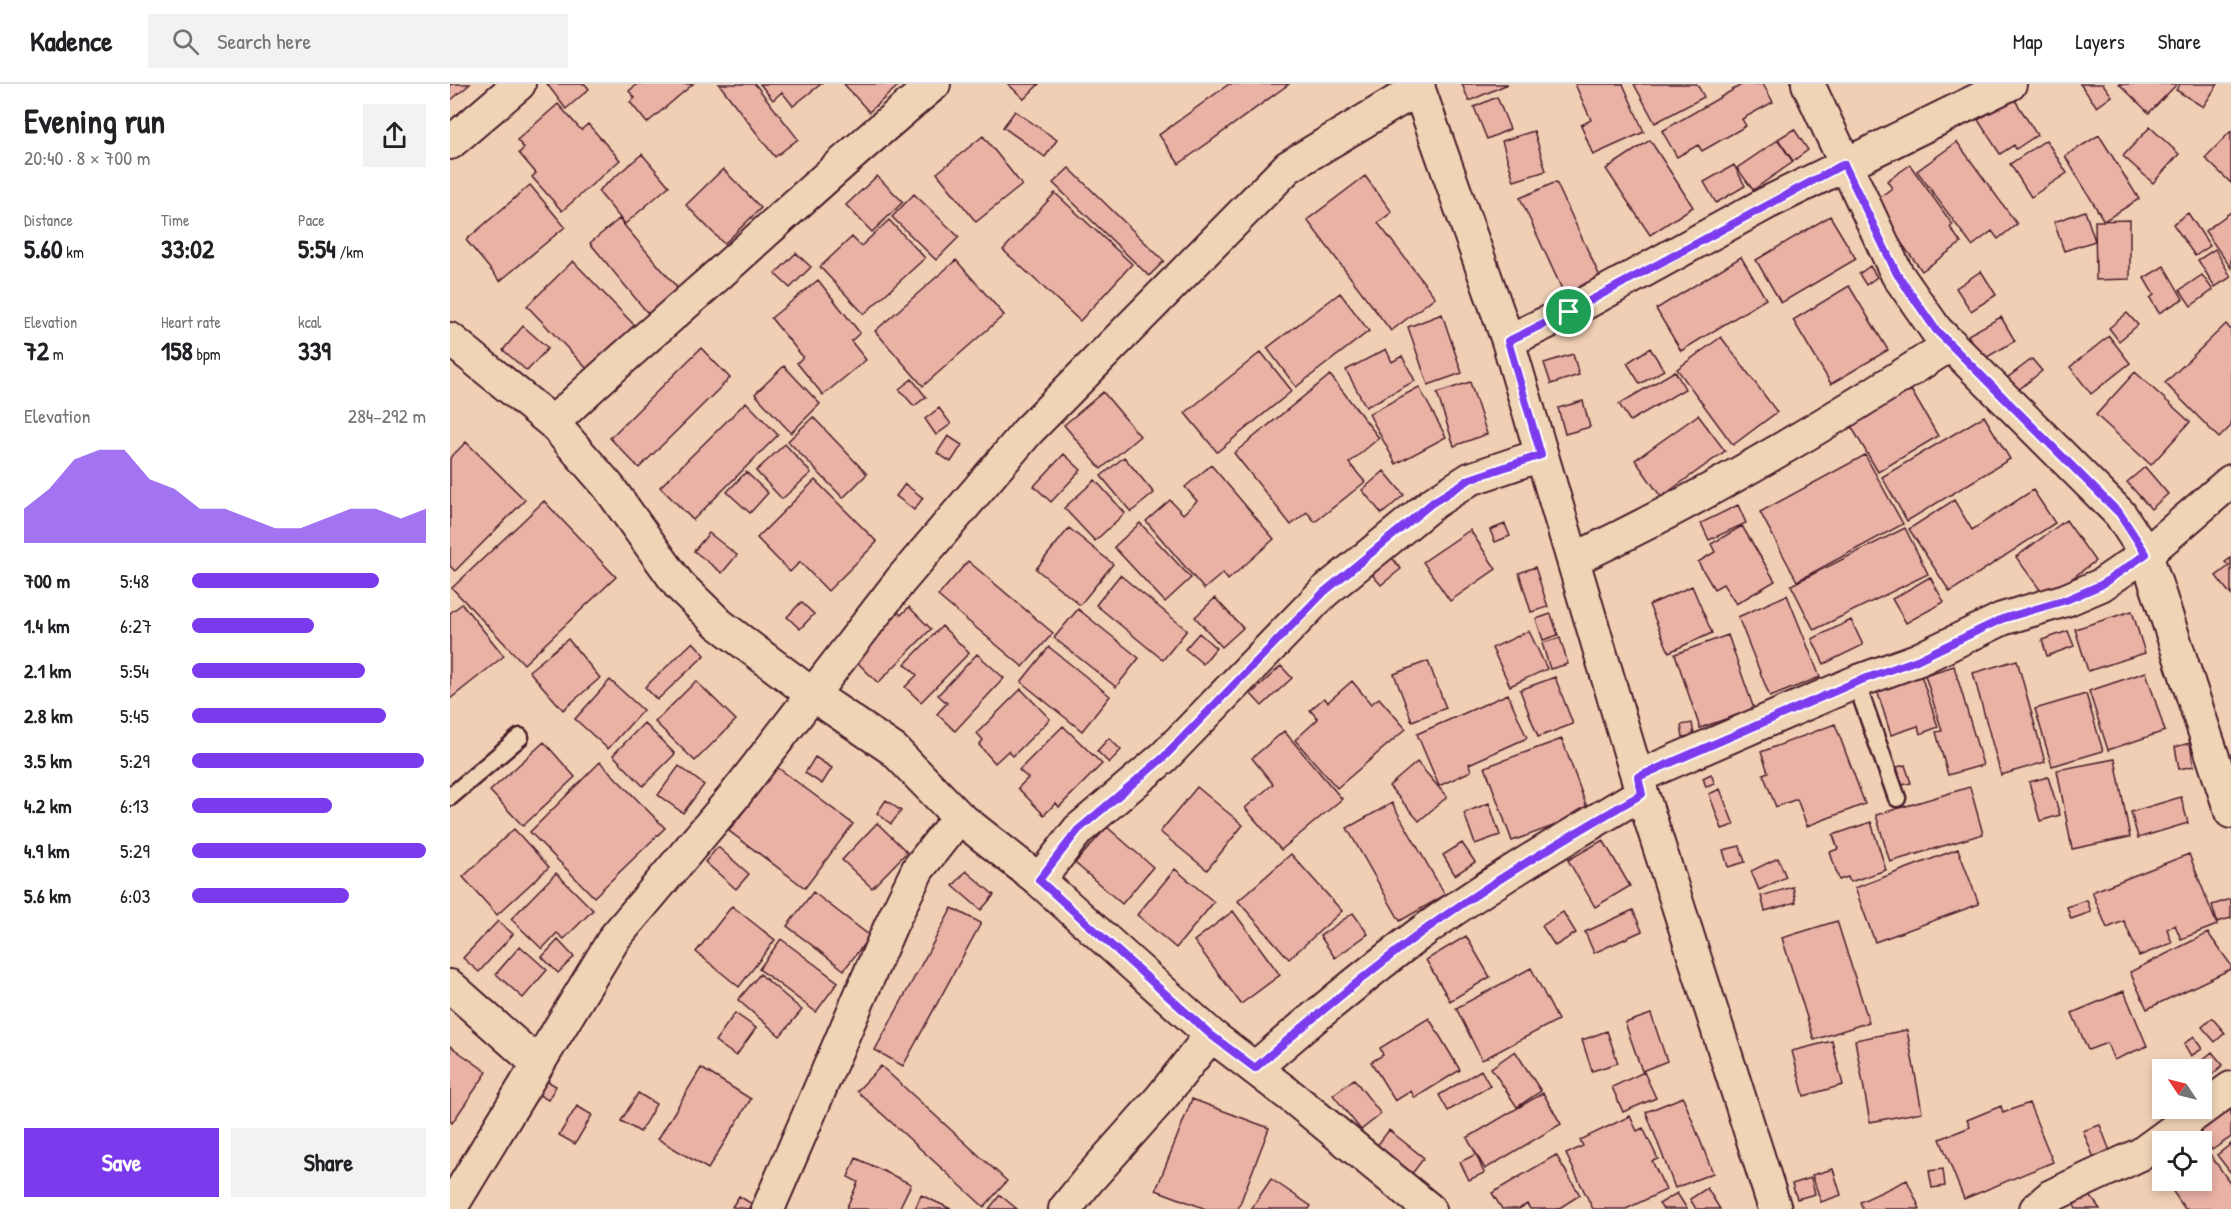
<!DOCTYPE html>
<html lang="en">
<head>
<meta charset="utf-8">
<style>
	body { margin:0; font-family:"Patrick Hand",sans-serif; background:#f2f2f2; color:#202124; height:100vh; display:flex; flex-direction:column; font-size:22px; white-space:nowrap }
	* { box-sizing:border-box; margin:0 }
	p { font-size:20px; color:#757577 }
	.icon { flex:none; width:33px; height:33px; fill:none; stroke:currentColor; stroke-width:2; stroke-linecap:round; stroke-linejoin:round }
	.map { position:relative; flex:1; overflow:hidden }
	.details { display:flex; flex-direction:column; background:#fff; width:450px }
	.details>* { flex:none }
	.needle { width:39px; rotate:305deg }
	.controls { position:absolute; left:1702px; top:975px; display:grid; gap:12px }
	.controls a { display:grid; place-items:center; width:60px; height:60px; border-radius:0px; background:#fff; box-shadow:0 3px 9px #0003; font-size:30px }
	.pin { position:absolute; display:grid; place-items:center; width:51px; height:51px; color:#fff; margin:-26px; border:3px solid #fff; border-radius:50%; box-shadow:0 2px 6px #0007 }
	.round { display:grid; place-items:center; flex:none; width:63px; height:63px; border-radius:0px; background:#f2f2f2 }
	.overview { display:flex; align-items:center; justify-content:space-between; height:102px; padding:0 24px }
	h1 { font-size:33px; font-weight:800; line-height:45px }
	.figures { display:grid; grid-template-columns:repeat(3,1fr); gap:9px; height:102px; padding:6px 24px }
	.figures div { display:grid; align-content:center }
	.figures b { font-size:26px; font-weight:800 }
	.figures small { font-size:16px; font-weight:400 }
	.figures p { font-size:16px }
	.chart { height:168px; padding:12px 24px }
	.chart p { display:flex; justify-content:space-between }
	.chart svg { width:100%; height:108px; margin-top:6px; fill:#7c3aed; opacity:.7 }
	.cta { display:flex; gap:12px; margin-top:auto; padding:12px 24px }
	.cta a { flex:1; height:69px; border-radius:0px; background:#7c3aed; color:#fff; font-size:24px; font-weight:800; line-height:69px; text-align:center }
	.cta a+a { background:#f2f2f2; color:#202124 }
	ul { padding:0 24px; list-style:none; font-size:20px }
	li { display:grid; grid-template-columns:96px 72px 1fr; align-items:center; height:45px }
	li i { height:15px; border-radius:8px; background:#7c3aed }
	header { display:flex; align-items:center; gap:36px; box-sizing:border-box; height:84px; padding:0 30px; background:#fff; border-bottom:2px solid #e0e0e0 }
	header strong { font-size:28px }
	nav { display:flex; gap:33px; margin-inline-start:auto; font-size:21px }
	.search { width:420px; height:54px; background:#f2f2f2; display:flex; align-items:center; gap:15px; box-sizing:border-box; padding:0 21px; border-radius:0px; color:#757577; font-size:22px }
	main { display:flex; flex:1; min-height:0 }
	.map>svg:first-child { display:block }
	.building { fill:#eab1a5; stroke:#4a1f2b; stroke-width:1.5 }
	.lines { fill:none; stroke-linecap:round; stroke-linejoin:round }
	.service-casing { stroke:#4a1f2b; stroke-width:21 }
	.minor-casing { stroke:#4a1f2b; stroke-width:36 }
	.service { stroke:#f0d4b6; stroke-width:16 }
	.minor { stroke:#f0d4b6; stroke-width:32 }
	.route-casing { stroke:#fff; stroke-width:12 }
	.route { stroke:#7c3aed; stroke-width:8 }
</style>
</head>
<body>
<header>
<strong>Kadence</strong>
<div class="search"><svg class="icon" aria-label="search" viewBox="0 0 24 24"><circle cx="10" cy="10" r="6"/><path d="M15 15l6 6"/></svg>Search here</div>
<nav><a>Map</a><a>Layers</a><a>Share</a></nav>
</header>
<main>
<section class="details">
<div class="overview"><div><h1>Evening run</h1><p>20:40 · 8 × 700 m</p></div><a class="round"><svg class="icon" aria-label="share" viewBox="0 0 24 24"><path d="M12 15V3M7 8l5-5 5 5M5 13v7h14v-7"/></svg></a></div>
<div class="figures">
<div><p>Distance</p><b>5.60<small> km</small></b></div>
<div><p>Time</p><b>33:02</b></div>
<div><p>Pace</p><b>5:54<small> /km</small></b></div>
</div>
<div class="figures">
<div><p>Elevation</p><b>72<small> m</small></b></div>
<div><p>Heart rate</p><b>158<small> bpm</small></b></div>
<div><p>kcal</p><b>339</b></div>
</div>
<div class="chart"><p><span>Elevation</span>284–292 m</p>
<svg viewBox="0 0 160 44" preserveAspectRatio="none"><path d="M0 44V30L10 22L20 10L30 6L40 6L50 18L60 22L70 30L80 30L90 34L100 38L110 38L120 34L130 30L140 30L150 34L160 30V44z"/></svg>
</div>
<ul>
<li><b>700 m</b>5:48<i style="width:80%"></i></li>
<li><b>1.4 km</b>6:27<i style="width:52%"></i></li>
<li><b>2.1 km</b>5:54<i style="width:74%"></i></li>
<li><b>2.8 km</b>5:45<i style="width:83%"></i></li>
<li><b>3.5 km</b>5:29<i style="width:99%"></i></li>
<li><b>4.2 km</b>6:13<i style="width:60%"></i></li>
<li><b>4.9 km</b>5:29<i style="width:100%"></i></li>
<li><b>5.6 km</b>6:03<i style="width:67%"></i></li>
</ul>
<div class="cta"><a>Save</a><a>Share</a></div>
</section>
<div class="map">
<svg width="1781" height="1125" viewBox="0 0 1781 1125">
	<rect width="100%" height="100%" fill="#f1cfb4"/>
	<filter id="ink" filterUnits="userSpaceOnUse"><feTurbulence type="fractalNoise" baseFrequency=".0167" numOctaves="2"/><feDisplacementMap in="SourceGraphic" scale="12" xChannelSelector="R" yChannelSelector="G"/><feConvolveMatrix kernelMatrix="1 2 1 2 8 2 1 2 1" color-interpolation-filters="sRGB"/></filter>
	<g filter="url(#ink)">
		<!-- building -->
		<path class="building" d="M0,0H20L0,17Z
			M97,0H135L139,5L116,25Z
			M187,0H243L197,39L180,18L185,14L179,7Z
			M269,0H305L348,55L325,73Z
			M310,0H371L343,22L332,8L323,16Z
			M394,0H448L449,1L419,28Z
			M558,0H589L574,15Z
			M779,0H839L729,80L709,51Z
			M1012,0H1058L1019,17Z
			M1125,0H1173L1194,48L1143,71L1131,41L1141,36Z
			M1184,0H1247L1254,13L1205,39Z
			M1293,0H1313L1323,18L1292,35L1296,42L1252,67L1248,61L1227,73L1212,47Z
			M1630,0H1653L1662,12L1647,23Z
			M1669,0H1727L1699,29Z
			M1730,0H1768L1753,23L1726,6Z
			M1047,13L1060,45L1037,55L1024,23Z
			M1563,13L1587,51L1566,65L1564,61L1550,70L1528,36Z
			M108,20L131,46L138,40L170,76L112,127L82,93L86,89L69,69L74,64L67,56Z
			M565,27L607,56L595,73L553,43Z
			M1700,43L1729,70L1703,99L1673,72Z
			M1344,45L1358,66L1343,77L1328,55Z
			M1084,47L1096,87L1064,97L1052,57Z
			M1781,47V99L1755,74Z
			M1649,51L1689,115L1654,137L1615,72Z
			M533,52L572,101L526,138L487,89Z
			M1200,56L1243,123L1200,151L1156,85Z
			M1328,56L1343,78L1303,106L1287,84Z
			M1596,56L1617,89L1581,113L1560,80Z
			M1507,58L1567,140L1548,155L1542,147L1522,162L1467,87Z
			M192,70L219,102L175,140L148,107Z
			M1284,81L1295,102L1266,119L1254,98Z
			M1460,81L1503,141L1500,143L1511,159L1472,187L1422,119L1442,104L1437,97Z
			M619,84L714,177L699,192L603,99Z
			M273,85L311,124L274,160L236,121Z
			M427,92L453,118L422,148L396,121Z
			M915,92L942,128L928,139L985,213L941,247L857,136Z
			M1106,98L1152,197L1116,214L1070,114Z
			M80,101L115,143L50,197L16,156Z
			M605,109L682,180L630,237L553,166Z
			M464,110L509,153L486,176L442,133Z
			M1635,127L1645,157L1614,167L1604,138Z
			M1781,128V184L1755,147Z
			M1738,129L1760,162L1745,172L1723,140Z
			M1380,132L1406,175L1331,219L1306,176Z
			M169,135L230,207L200,232L140,159Z
			M439,136L475,174L414,230L370,183L402,153L411,162Z
			M1680,136V195L1646,196L1645,137Z
			M1765,165L1781,193L1765,203L1748,176Z
			M346,169L361,183L340,204L325,190Z
			M1291,173L1316,215L1231,267L1206,225Z
			M506,176L554,231L473,302L425,247Z
			M123,177L187,244L141,289L77,222Z
			M1420,182L1427,193L1416,201L1409,190Z
			M1714,182L1733,215L1709,229L1700,214L1704,211L1694,194Z
			M1531,187L1546,211L1521,227L1506,204Z
			M1752,191L1763,206L1741,222L1730,206Z
			M368,196L410,249L401,257L416,276L373,311L347,279L353,273L321,234Z
			M1399,202L1438,266L1381,300L1343,236Z
			M890,209L919,247L846,303L817,264Z
			M1677,229L1688,241L1669,257L1659,244Z
			M992,230L1012,289L978,301L958,243Z
			M1551,233L1565,257L1532,276L1518,251Z
			M1776,240L1781,246V342L1769,354L1715,299Z
			M73,242L98,264L77,287L53,266Z
			M1659,252L1680,279L1641,310L1620,283Z
			M1271,253L1327,328L1283,361L1227,285Z
			M251,264L280,294L189,384L160,354Z
			M1200,264L1214,286L1190,300L1177,279Z
			M936,265L942,278L952,272L965,297L916,323L896,286Z
			M811,268L842,307L767,368L735,329Z
			M1123,270L1129,291L1101,300L1094,279Z
			M1582,275L1592,287L1567,307L1557,294Z
			M334,282L370,320L341,349L305,310Z
			M1225,287L1235,305L1180,337L1169,320Z
			M1685,288L1740,338L1701,381L1646,331Z
			M880,291L929,354L899,379L915,398L865,438L857,428L841,441L784,369Z
			M462,295L476,313L464,322L449,305Z
			M1020,298L1037,350L1004,362L987,309Z
			M969,303L996,353L946,380L919,330Z
			M1461,306L1488,352L1428,388L1401,342Z
			M653,308L690,352L651,385L614,341Z
			M1133,317L1140,343L1115,350L1108,324Z
			M296,318L328,351L243,436L210,403Z
			M489,324L501,340L486,351L475,335Z
			M1248,331L1275,367L1211,413L1185,376Z
			M1534,332L1560,375L1457,437L1432,393Z
			M363,333L417,390L393,414L338,357Z
			M498,352L512,361L501,378L487,369Z
			M16,358L75,416L5,487L0,482V374Z
			M335,360L361,389L332,415L306,387Z
			M614,370L631,386L601,418L584,402Z
			M1415,371L1453,440L1347,497L1310,428Z
			M674,373L704,409L681,428L651,392Z
			M761,381L824,455L778,496L773,489L754,505L696,437L720,416L733,430L747,417L735,403Z
			M1695,383L1718,410L1701,425L1677,398Z
			M934,387L954,411L932,430L912,406Z
			M296,388L318,409L300,429L277,408Z
			M365,396L427,458L378,507L350,478L340,488L307,454Z
			M645,396L675,429L645,457L614,424Z
			M455,400L473,414L464,426L446,412Z
			M1583,406L1605,439L1500,508L1459,445L1504,416L1522,446Z
			M94,417L166,493L74,580L2,504Z
			M1288,421L1296,439L1259,456L1251,439Z
			M1616,436L1645,477L1596,514L1566,473Z
			M690,439L741,494L715,518L664,463Z
			M1055,440L1060,452L1045,458L1040,446Z
			M1292,442L1325,497L1286,520L1273,500L1264,505L1248,478L1265,468L1261,460Z
			M619,444L663,480L630,521L586,485Z
			M1455,444L1478,490L1364,546L1341,501Z
			M1020,446L1046,485L1000,517L973,478Z
			M259,449L287,471L272,489L244,467Z
			M939,470L951,485L931,501L919,487Z
			M1781,474V511L1766,492L1779,482L1775,478Z
			M518,477L603,549L573,583L488,512Z
			M1085,483L1098,523L1081,528L1069,489Z
			M670,491L737,546L713,576L646,521Z
			M1480,493L1494,518L1456,539L1442,515Z
			M1242,502L1262,549L1219,568L1199,521Z
			M1337,511L1370,593L1320,613L1288,533Z
			M765,514L793,544L772,563L745,533Z
			M351,518L364,530L350,545L337,533Z
			M12,520L54,572L0,615V529Z
			M459,523L481,545L428,599L406,577L416,568L411,564L447,527L451,531Z
			M628,525L689,574L666,603L604,554Z
			M1682,527L1695,569L1638,587L1625,545Z
			M1101,530L1108,551L1093,556L1086,535Z
			M1401,536L1413,561L1374,580L1362,555Z
			M492,542L519,569L471,618L455,603L467,591L455,580Z
			M1079,547L1097,585L1060,602L1042,564Z
			M1618,547L1624,562L1597,572L1592,556Z
			M749,549L766,564L753,580L735,565Z
			M1278,551L1304,625L1250,644L1225,570Z
			M1110,554L1118,580L1100,585L1092,559Z
			M118,555L150,594L113,626L79,587Z
			M243,558L255,571L207,616L195,603Z
			M599,563L660,612L632,647L571,598Z
			M527,570L554,594L505,647L487,630L497,619L488,611Z
			M1567,576L1595,678L1551,691L1523,589Z
			M978,577L996,624L962,637L944,590Z
			M831,582L842,594L812,622L801,610Z
			M1504,582L1533,681L1498,691L1486,648L1492,647L1475,591Z
			M1470,588L1488,643L1470,650L1468,642L1441,651L1426,603Z
			M1696,588L1715,647L1658,666L1639,607Z
			M1105,593L1123,640L1088,653L1070,606Z
			M160,596L193,626L158,665L125,635Z
			M246,597L286,636L245,677L205,638Z
			M902,597L921,620L929,614L956,645L887,704L845,656L868,635L860,626L874,614L878,618Z
			M571,605L600,635L563,672L558,667L545,679L529,661L533,656L527,649Z
			M1058,610L1077,654L1019,680L1021,687L989,702L967,650Z
			M1636,610L1653,667L1602,682L1585,625Z
			M194,639L225,670L193,702L163,671Z
			M1242,639L1244,651L1233,653L1231,641Z
			M1385,640L1415,720L1357,742L1347,715L1326,723L1313,690L1318,688L1311,668Z
			M613,642L652,680L609,723L606,719L594,731L568,704L578,694L569,686Z
			M834,647L892,715L831,766L795,724L823,700L802,674Z
			M659,654L671,666L659,679L647,667Z
			M1112,655L1139,729L1062,757L1035,683Z
			M94,658L125,693L73,742L40,707Z
			M1740,659L1744,682L1729,685L1725,663Z
			M365,673L382,684L372,700L355,689Z
			M1665,675L1680,753L1622,765L1607,686Z
			M150,678L215,744L144,813L80,748Z
			M967,678L997,713L969,737L939,702Z
			M1455,681L1461,699L1452,701L1447,683Z
			M229,682L254,701L233,729L208,711Z
			M327,683L403,740L355,804L279,747Z
			M1261,690L1265,700L1256,703L1253,694Z
			M1598,693L1610,731L1590,737L1579,698Z
			M747,703L793,741L757,786L710,748Z
			M1520,703L1533,750L1440,778L1426,731Z
			M1270,705L1284,741L1272,745L1259,710Z
			M1731,713L1738,739L1688,754L1681,728Z
			M436,716L451,727L441,740L427,729Z
			M942,719L995,811L950,837L897,744Z
			M1039,719L1050,751L1025,760L1014,729Z
			M1421,738L1436,786L1400,798L1398,793L1389,796L1380,768L1388,765L1383,751Z
			M427,739L457,768L422,804L392,776Z
			M657,743L703,783L672,820L625,779Z
			M64,745L99,783L47,831L13,793Z
			M1153,756L1180,802L1145,823L1118,776Z
			M1012,759L1025,778L1005,791L993,771Z
			M1290,762L1295,778L1278,783L1273,766Z
			M268,763L299,790L286,805L255,778Z
			M1508,765L1529,820L1425,858L1405,804Z
			M841,770L892,827L839,875L788,817Z
			M1739,770L1767,841L1731,855L1725,841L1717,845L1722,859L1689,872L1674,837L1657,844L1642,808Z
			M1328,774L1336,793L1309,806L1301,787Z
			M725,785L764,818L726,864L687,831Z
			M516,787L544,811L531,826L503,802Z
			M106,789L143,826L114,855L107,849L92,865L61,835Z
			M1343,803L1346,818L1315,827L1311,812Z
			M363,808L420,852L394,886L337,842Z
			M1781,815V834L1767,838L1762,821Z
			M1637,816L1641,828L1621,835L1617,823Z
			M282,822L325,856L289,903L246,868Z
			M502,824L531,839L453,982L425,966Z
			M1183,826L1192,847L1144,869L1135,848Z
			M783,827L830,891L791,920L744,857Z
			M1113,828L1126,849L1105,862L1092,842Z
			M903,829L918,850L885,874L870,852Z
			M48,837L63,850L29,888L13,874Z
			M1387,837L1419,938L1364,956L1332,854Z
			M1758,849L1781,881V885L1697,925L1680,888Z
			M1016,852L1040,893L1000,917L976,876Z
			M331,855L388,898L366,928L309,885Z
			M108,856L124,873L108,889L92,873Z
			M70,862L97,886L73,914L46,890Z
			M1081,884L1108,936L1032,976L1006,924Z
			M310,890L352,926L330,952L288,916Z
			M1674,907L1697,962L1664,976L1657,959L1638,966L1622,929Z
			M285,929L306,944L286,972L265,957Z
			M1201,930L1217,977L1192,987L1175,939Z
			M979,934L1010,986L965,1014L961,1007L945,1017L921,978L933,971L930,964Z
			M1762,934L1775,949L1765,958L1752,943Z
			M1457,946L1472,1028L1420,1038L1405,956Z
			M1157,947L1168,979L1142,987L1132,956Z
			M1744,952L1752,965L1741,972L1734,960Z
			M1382,957L1393,1001L1354,1012L1342,967Z
			M0,962L37,988L2,1039L0,1037Z
			M1065,967L1091,1007L1067,1023L1041,984Z
			M1762,968L1773,981L1752,999V986H1740Z
			M431,982L557,1097L534,1123L407,1007Z
			M251,984L301,1015L258,1085L208,1055Z
			M1031,986L1040,1002L998,1027L989,1011Z
			M1194,988L1206,1014L1173,1028L1162,1003Z
			M904,995L931,1030L911,1046L883,1011Z
			M97,997L106,1002L98,1016L89,1011Z
			M188,1009L206,1020L190,1048L171,1037Z
			M1093,1009L1111,1040L1035,1085L1017,1054Z
			M1233,1013L1263,1089L1225,1104L1196,1028Z
			M742,1015L819,1044L788,1125H756L706,1106Z
			M1781,1015V1053L1762,1066L1745,1040Z
			M1579,1019L1603,1078L1514,1115L1490,1055L1520,1043L1517,1036L1551,1022L1553,1029Z
			M127,1022L142,1031L125,1060L109,1051Z
			M1180,1032L1187,1047L1193,1044L1208,1075L1202,1077L1216,1106L1176,1125H1143L1116,1070L1133,1062L1130,1056Z
			M1650,1041L1660,1067L1644,1074L1633,1047Z
			M939,1046L974,1074L958,1095L923,1067Z
			M1752,1059L1781,1100V1125H1735L1715,1096H1752Z
			M1781,1060V1089L1767,1071Z
			M1026,1070L1034,1089L1019,1096L1010,1078Z
			M1106,1071L1130,1111L1108,1125H1080L1077,1120L1069,1125H1052L1042,1109Z
			M406,1074L461,1100L449,1125H396L408,1098L398,1093Z
			M1383,1085L1391,1111L1371,1118L1362,1091Z
			M1493,1085L1495,1102L1482,1104L1479,1087Z
			M1361,1094L1365,1110L1347,1115L1342,1100Z
			M821,1095L861,1122L859,1125H801Z
			M1457,1096L1470,1125H1413L1410,1118Z
			M1257,1104L1270,1125H1246L1240,1115Z
			M1227,1109L1237,1125H1213L1209,1120Z
			M1639,1110L1650,1125H1626L1624,1121Z
			M471,1111L501,1125H465Z
			M550,1111L567,1125H539Z
			M289,1112L302,1120L299,1125L282,1123Z"/>
		<g class="lines">
			<!-- service casing -->
			<g class="service-casing">
				<path id="service" d="M1406,598L1447,714
					M0,713L70,653"/>
			</g>
			<!-- minor casing -->
			<g class="minor-casing">
				<path id="minor" d="M967,0L1058,257L1192,709L1325,1125
					M1358,0L1447,190L1486,246L1670,430L1696,470L1781,728
					M0,59L69,0
					M0,255L103,339L158,402L229,501L269,540L363,611L444,666L509,733L589,796L761,951L846,1016L979,1125
					M1058,257L1119,228L1317,119L1560,0
					M103,339C156,287 213,240 269,190C340,126 410,61 484,0
					M1125,475C1255,413 1380,339 1501,260
					M1187,693L1406,598L1467,576L1552,535L1616,516L1651,501L1696,470L1781,397
					M589,796L628,746L714,673L874,508L983,419L1020,395L1091,371
					M0,902L88,980
					M805,984C858,938 912,893 968,851C1039,799 1116,754 1192,709
					M0,1125L165,853L285,711L451,496L578,347L838,83L969,4
					M318,1125L440,843L468,785L509,733
					M615,1125L639,1095L711,1014L761,951
					M1586,1125L1601,1112L1691,1070L1781,1004"/>
			</g>
			<!-- service -->
			<use href="#service" class="service"/>
			<!-- minor -->
			<use href="#minor" class="minor"/>
		</g>
	</g>
	<g class="lines" filter="url(#ink)">
		<!-- route casing -->
		<g class="route-casing">
			<path id="route" d="M1394,80L1447,190L1486,246L1670,430L1696,470L1651,501L1616,516L1552,535L1467,576L1406,598L1188,693L1192,710C1116,754 1039,799 968,851C912,893 858,938 805,984L761,951L589,796L628,746L714,673L874,508L982,419L1020,395L1091,371L1058,257L1119,228Z"/>
		</g>
		<!-- route -->
		<use href="#route" class="route"/>
	</g>
</svg>
<div class="controls">
<a><svg class="needle" viewBox="-14 -14 28 28"><path d="M0-13l5 13h-10z" fill="#e53935"/><path d="M0 13l5-13h-10z" fill="#757577"/></svg></a>
<a><svg class="icon" aria-label="locate" viewBox="0 0 24 24"><circle cx="12" cy="12" r="6"/><path d="M12 2v4M12 18v4M2 12h4M18 12h4"/></svg></a>
</div>
<div class="pin" style="left:1119px;top:228px;background:#1e9e55"><svg class="icon" aria-label="arrive" viewBox="0 0 24 24"><path d="M6 21V4h12l-3 4 3 4H6"/></svg></div>
</div>
</main>
</body>
</html>
